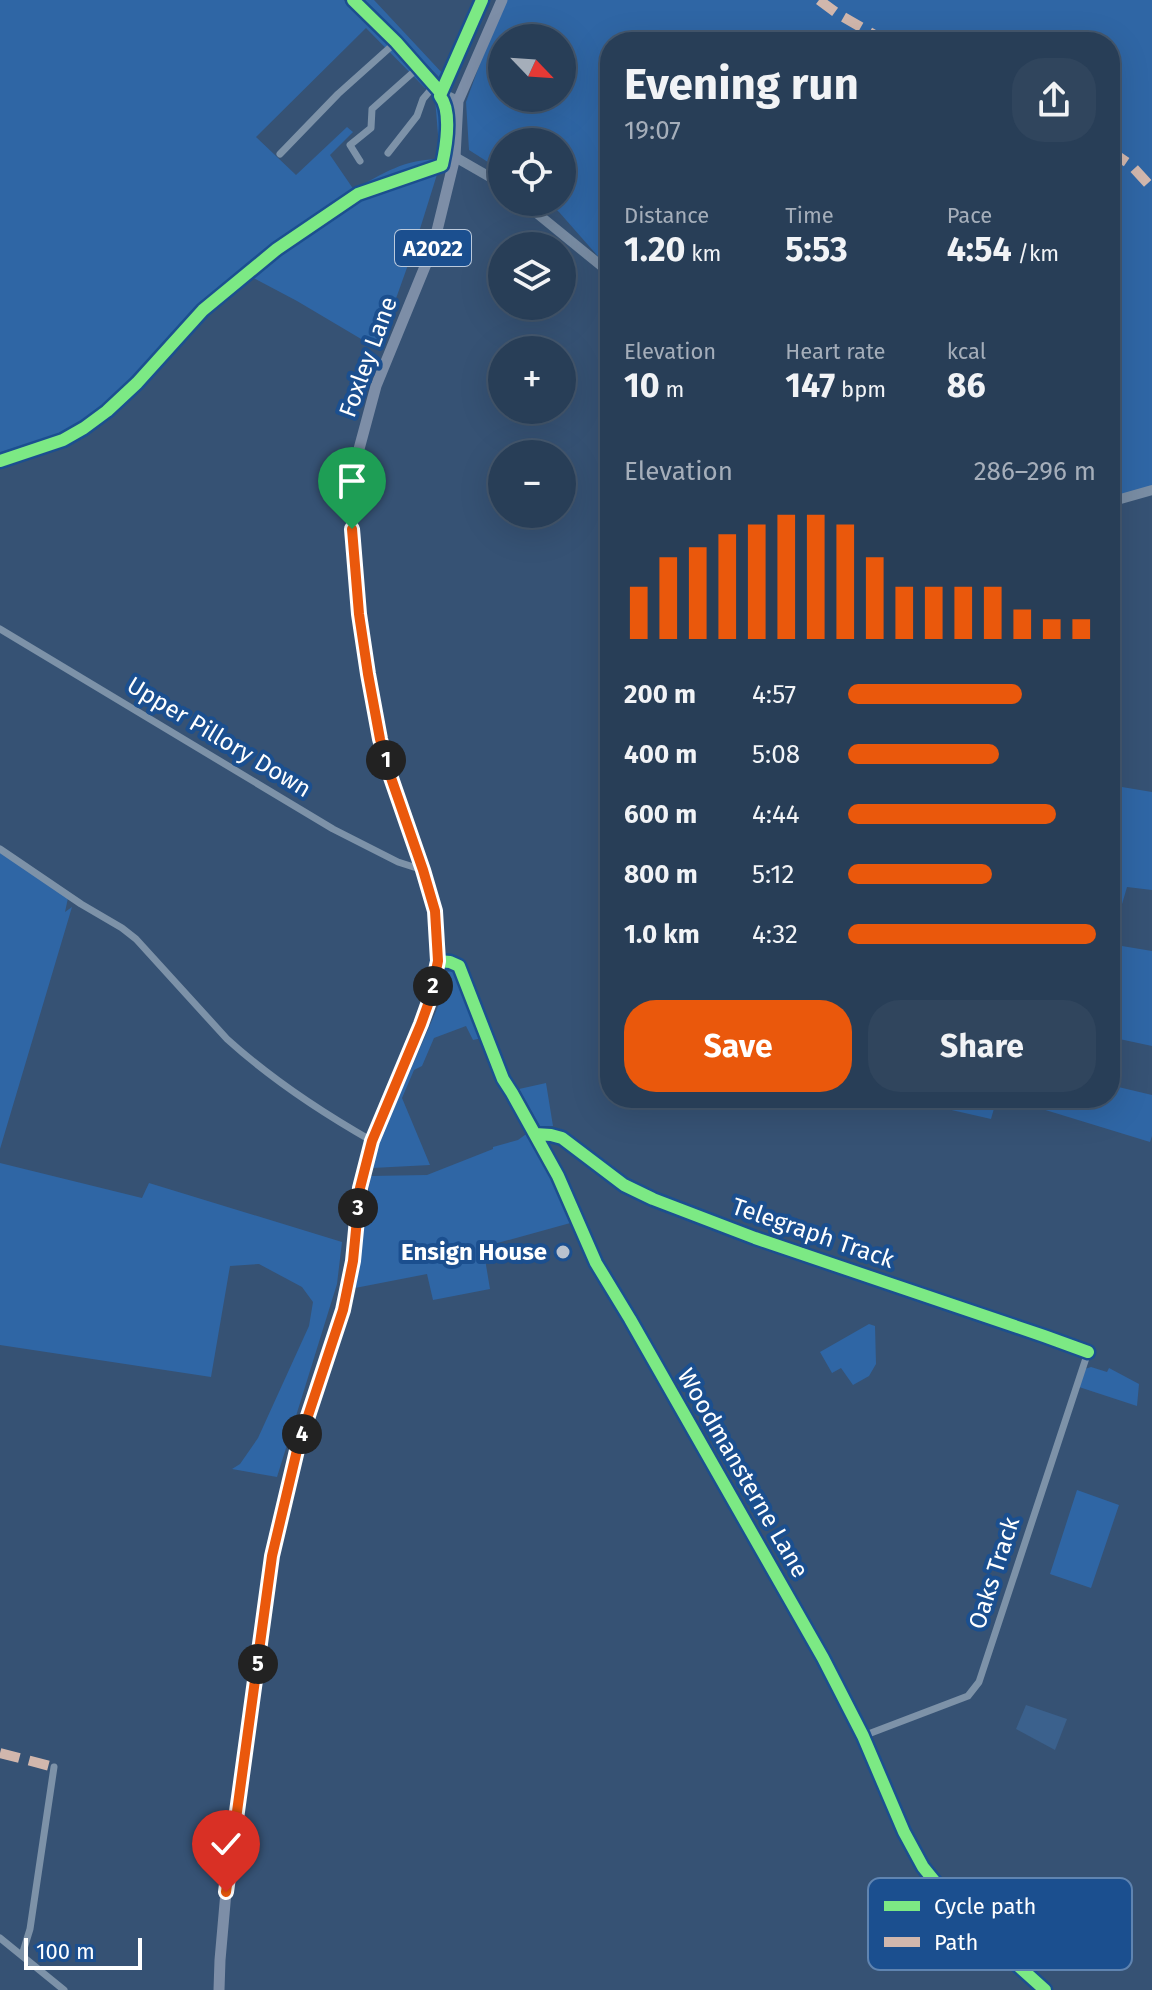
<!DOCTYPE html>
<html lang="en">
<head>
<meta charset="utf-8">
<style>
	body { margin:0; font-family:"Fira Sans",sans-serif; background:#30455d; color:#f1f3f6; height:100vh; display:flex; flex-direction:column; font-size:30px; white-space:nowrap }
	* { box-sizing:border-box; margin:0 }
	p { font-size:26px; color:#a5aeba }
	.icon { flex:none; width:44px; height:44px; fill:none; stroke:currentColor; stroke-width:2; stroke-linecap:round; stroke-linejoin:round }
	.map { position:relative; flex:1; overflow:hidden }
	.sheet { position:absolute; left:600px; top:32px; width:520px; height:1076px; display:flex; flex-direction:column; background:#283e57; border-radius:32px; box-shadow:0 8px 32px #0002,0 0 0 2px #44576d }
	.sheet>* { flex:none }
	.needle { width:52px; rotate:115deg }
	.controls { position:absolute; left:488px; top:24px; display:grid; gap:16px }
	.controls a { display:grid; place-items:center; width:88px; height:88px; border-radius:50%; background:#283e57; box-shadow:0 8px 32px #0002,0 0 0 2px #44576d; font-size:40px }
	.scale { position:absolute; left:24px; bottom:20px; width:118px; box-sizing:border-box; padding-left:8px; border:4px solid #fff; border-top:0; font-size:22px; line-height:28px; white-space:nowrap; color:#fff; -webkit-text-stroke:6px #1b4f8f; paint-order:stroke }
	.pin { position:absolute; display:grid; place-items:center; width:68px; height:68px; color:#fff; margin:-82px -34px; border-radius:50% 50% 50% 0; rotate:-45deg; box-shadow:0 0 8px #0007 }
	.pin .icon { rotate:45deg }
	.km { position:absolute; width:40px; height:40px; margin:-20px; border-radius:50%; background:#222; color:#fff; font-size:22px; line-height:40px; text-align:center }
	.round { display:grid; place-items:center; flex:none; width:84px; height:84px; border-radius:32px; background:#30455d }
	.summary { display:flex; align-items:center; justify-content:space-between; height:136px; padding:0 24px }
	h1 { font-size:44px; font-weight:700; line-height:60px }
	.figures { display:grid; grid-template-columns:repeat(3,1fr); gap:12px; height:136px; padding:8px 24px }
	.figures div { display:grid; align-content:center }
	.figures b { font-size:34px; font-weight:700 }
	.figures small { font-size:22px; font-weight:400 }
	.figures p { font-size:22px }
	.chart { height:224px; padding:16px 24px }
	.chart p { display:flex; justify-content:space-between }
	.chart svg { width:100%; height:144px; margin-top:8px; stroke:#ea580c; stroke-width:6 }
	.button { display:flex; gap:16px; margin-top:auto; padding:16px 24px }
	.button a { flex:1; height:92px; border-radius:32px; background:#ea580c; color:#fff; font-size:32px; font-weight:700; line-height:92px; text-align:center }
	.button a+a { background:#30455d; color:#f1f3f6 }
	ul { padding:0 24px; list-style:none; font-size:26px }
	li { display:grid; grid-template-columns:128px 96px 1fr; align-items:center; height:60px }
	li i { height:20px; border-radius:10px; background:#ea580c }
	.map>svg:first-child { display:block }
	.green { fill:#2f66a5; fill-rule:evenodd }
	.water { fill:#3b618d }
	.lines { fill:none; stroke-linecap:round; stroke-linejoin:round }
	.street { stroke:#7d92a8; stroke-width:7 }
	.secondary { stroke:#798da4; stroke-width:10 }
	.primary { stroke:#7d8ea7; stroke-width:11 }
	.quiet { stroke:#d1b7ad; stroke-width:10; stroke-dasharray:20 10; stroke-linecap:butt }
	.cycleway-casing { stroke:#1b4f8f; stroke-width:17 }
	.cycleway { stroke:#7ce984; stroke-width:12 }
	.route-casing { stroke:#fff; stroke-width:16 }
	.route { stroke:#ea580c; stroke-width:10 }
	.poi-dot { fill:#b9c2ce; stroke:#1b4f8f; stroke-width:3 }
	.labels { text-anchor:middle; stroke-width:8; stroke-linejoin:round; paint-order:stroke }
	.shield { fill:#1b4f8f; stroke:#bbcadd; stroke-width:2 }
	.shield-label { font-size:22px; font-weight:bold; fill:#fff }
	.street-label { font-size:24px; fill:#fff; stroke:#1b4f8f }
	.poi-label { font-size:24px; font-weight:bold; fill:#fff; stroke:#1b4f8f; text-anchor:end }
	.key { fill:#1b4f8f; stroke:#5f84b1; stroke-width:2 }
	.key-label { font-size:22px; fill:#fff }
</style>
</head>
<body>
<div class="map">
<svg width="1152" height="1990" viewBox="0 0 1152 1990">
	<rect width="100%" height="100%" fill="#365274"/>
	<!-- green -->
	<path class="green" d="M0,0H344L357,12L371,23L370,25L430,85L425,88L366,28L256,137L296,175L347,127L353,132L330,155L354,190C383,173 405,159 440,159L435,98L446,108L444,152L414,248L378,349L297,301L246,274L242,275L235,283L202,309L136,382L106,409L83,426L61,439L0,459Z
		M363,0H374L444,75L439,77Z
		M503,0H1152V490L1110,502V42H610V270L559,212L548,202H562V142H502V171L469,150L466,102ZM502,38H562V98H502Z
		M1110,785L1152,792V890L1127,887L1118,918L1110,916Z
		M0,852L68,898L65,912L72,907L0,1149Z
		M1110,944L1152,951V1046L1110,1037Z
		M452,971L457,974L482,1038L473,1040L466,1026L434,1038L422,1066L414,1070L402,1098L430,1165L372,1168L379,1142L440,1002L446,972Z
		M546,1083L553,1126H540L519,1089Z
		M1110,1085L1152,1095V1136L1150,1142L1006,1098H1110Z
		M899,1098H997L991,1119Z
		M529,1132L557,1178L574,1222L483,1247L490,1289L433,1300L427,1274L355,1288C362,1251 364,1213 371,1176L427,1175L493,1149V1147L518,1140Z
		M0,1163L142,1198L149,1183L342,1242L337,1284L277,1477L232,1469L240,1464L258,1438L309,1326L313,1302L302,1287L259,1264L230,1266L211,1377L0,1345Z
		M869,1324L875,1326L876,1364L869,1376L853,1385L841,1368L832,1373L820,1352Z
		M1091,1367L1107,1372L1109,1368L1139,1384L1137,1406L1079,1387L1085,1369Z
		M1077,1490L1119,1505L1091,1588L1050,1574Z"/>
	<!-- water -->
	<path class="water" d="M1026,1705L1067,1719L1055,1750L1016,1729Z"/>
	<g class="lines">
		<!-- street -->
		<path class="street" d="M388,153L417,116L423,99L434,86
			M280,154L338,94L396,42
			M360,161L350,145L371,128L372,109L418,68
			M0,629L333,829L398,862L423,870
			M0,849L81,904L122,928L136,939L227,1039C270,1078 321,1112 372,1141
			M535,1134L551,1135L562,1138L624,1185L653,1199L755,1238L1044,1336L1088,1352L979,1682L968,1696L863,1736
			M0,1938L64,1990
			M22,1955L30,1929L54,1767"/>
		<!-- secondary -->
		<path class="secondary" d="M353,0L396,42L434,86L441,93L458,101
			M455,157L502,184
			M523,202L610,273
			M1110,502L1152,490
			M438,961L450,962L459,966L503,1079L512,1093L558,1176L596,1263L630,1319L823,1658L863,1736L904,1832L923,1867L962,1915L1045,1990"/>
		<!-- primary -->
		<path class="primary" d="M219,1990L220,1960L226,1892L272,1556L298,1446L343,1310L353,1261L360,1188L372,1141L421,1024L430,999L438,961L435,911L423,870L389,772L380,739L368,674L355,583L352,529L355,481L359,449L376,386L433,247L455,157L458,101L502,0"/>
		<!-- quiet -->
		<path class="quiet" d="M819,0L838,14L887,42
			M1110,151L1131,165L1152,188
			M0,1753L54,1767"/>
		<!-- cycleway casing -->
		<g class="cycleway-casing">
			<path id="cycleway" d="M441,93L482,0
				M0,461L63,440L84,428L107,411L137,383L203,310L277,249L358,194L442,165C446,147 452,111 440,96L441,93L396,42L353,0
				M438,961L450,962L459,966L503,1079L512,1093L558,1176L596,1263L630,1319L823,1658L863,1736L904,1832L923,1867L962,1915L1045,1990
				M535,1134L551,1135L562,1138L624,1185L653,1199L755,1238L1044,1336L1088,1352"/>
		</g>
		<!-- cycleway -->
		<use href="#cycleway" class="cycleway"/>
	</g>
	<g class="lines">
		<!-- route casing -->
		<g class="route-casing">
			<path id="route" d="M226,1892L272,1556L298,1446L343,1310L353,1261L360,1188L372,1141L421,1024L430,999L438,961L435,911L423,870L389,772L380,739L368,674L359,614L352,529"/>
		</g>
		<!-- route -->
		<use href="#route" class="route"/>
	</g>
	<!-- markers -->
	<circle class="poi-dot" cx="563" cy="1252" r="8"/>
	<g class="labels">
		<!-- shield labels -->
		<rect class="shield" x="395" y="230" width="76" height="36" rx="6"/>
		<g class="shield-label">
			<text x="433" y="256">A2022</text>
		</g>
		<!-- street labels -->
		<g class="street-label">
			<text transform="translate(368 357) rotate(-70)" y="8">Foxley Lane</text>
			<text transform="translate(219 737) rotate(31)" y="8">Upper Pillory Down</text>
			<text transform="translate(813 1233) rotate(19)" y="8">Telegraph Track</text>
			<text transform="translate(743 1473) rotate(60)" y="8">Woodmansterne Lane</text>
			<text transform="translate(994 1573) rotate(-72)" y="8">Oaks Track</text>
		</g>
		<!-- poi labels -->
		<g class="poi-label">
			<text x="547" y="1260">Ensign House</text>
		</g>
	</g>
	<!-- legend -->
	<rect x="868" y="1878" width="264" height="92" rx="12" class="key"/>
	<rect x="884" y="1901" width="36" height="10" fill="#7ce984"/>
	<rect x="884" y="1937" width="36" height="10" fill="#d1b7ad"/>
	<g class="key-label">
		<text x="934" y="1914">Cycle path</text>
		<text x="934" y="1950">Path</text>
	</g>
</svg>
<div class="controls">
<a><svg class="needle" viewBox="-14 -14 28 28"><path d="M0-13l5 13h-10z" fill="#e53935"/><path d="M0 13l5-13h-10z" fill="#a5aeba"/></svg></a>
<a><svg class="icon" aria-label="locate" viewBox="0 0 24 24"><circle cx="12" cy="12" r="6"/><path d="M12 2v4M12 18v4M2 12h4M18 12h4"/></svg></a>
<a><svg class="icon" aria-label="layers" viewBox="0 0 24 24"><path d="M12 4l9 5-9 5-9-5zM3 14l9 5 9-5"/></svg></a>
<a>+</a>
<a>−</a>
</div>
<div class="scale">100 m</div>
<div class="pin" style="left:352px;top:529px;background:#1e9e55"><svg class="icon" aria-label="arrive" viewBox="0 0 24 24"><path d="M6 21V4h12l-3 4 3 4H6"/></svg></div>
<div class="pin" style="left:226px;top:1892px;background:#d93025"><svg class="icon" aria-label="check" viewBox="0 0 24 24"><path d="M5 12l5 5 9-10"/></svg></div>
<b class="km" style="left:386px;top:760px">1</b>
<b class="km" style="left:433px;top:986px">2</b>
<b class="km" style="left:358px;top:1208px">3</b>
<b class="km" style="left:302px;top:1434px">4</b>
<b class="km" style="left:258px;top:1664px">5</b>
<section class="sheet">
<div class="summary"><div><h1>Evening run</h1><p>19:07</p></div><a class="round"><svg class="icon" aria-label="share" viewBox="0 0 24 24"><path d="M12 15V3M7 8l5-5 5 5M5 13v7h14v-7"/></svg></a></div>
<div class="figures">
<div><p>Distance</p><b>1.20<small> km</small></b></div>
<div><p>Time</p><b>5:53</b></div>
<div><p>Pace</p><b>4:54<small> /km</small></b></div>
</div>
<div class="figures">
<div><p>Elevation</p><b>10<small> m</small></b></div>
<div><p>Heart rate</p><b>147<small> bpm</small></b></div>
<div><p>kcal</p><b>86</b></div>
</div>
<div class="chart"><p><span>Elevation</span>286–296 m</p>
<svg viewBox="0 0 160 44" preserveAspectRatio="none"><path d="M5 44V28M15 44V19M25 44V16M35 44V12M45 44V9M55 44V6M65 44V6M75 44V9M85 44V19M95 44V28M105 44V28M115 44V28M125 44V28M135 44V35M145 44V38M155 44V38"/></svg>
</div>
<ul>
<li><b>200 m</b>4:57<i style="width:70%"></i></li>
<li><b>400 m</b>5:08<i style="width:61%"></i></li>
<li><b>600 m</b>4:44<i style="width:84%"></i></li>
<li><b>800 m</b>5:12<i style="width:58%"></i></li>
<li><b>1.0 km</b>4:32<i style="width:100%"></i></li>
</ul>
<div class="button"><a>Save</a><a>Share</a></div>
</section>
</div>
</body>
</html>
